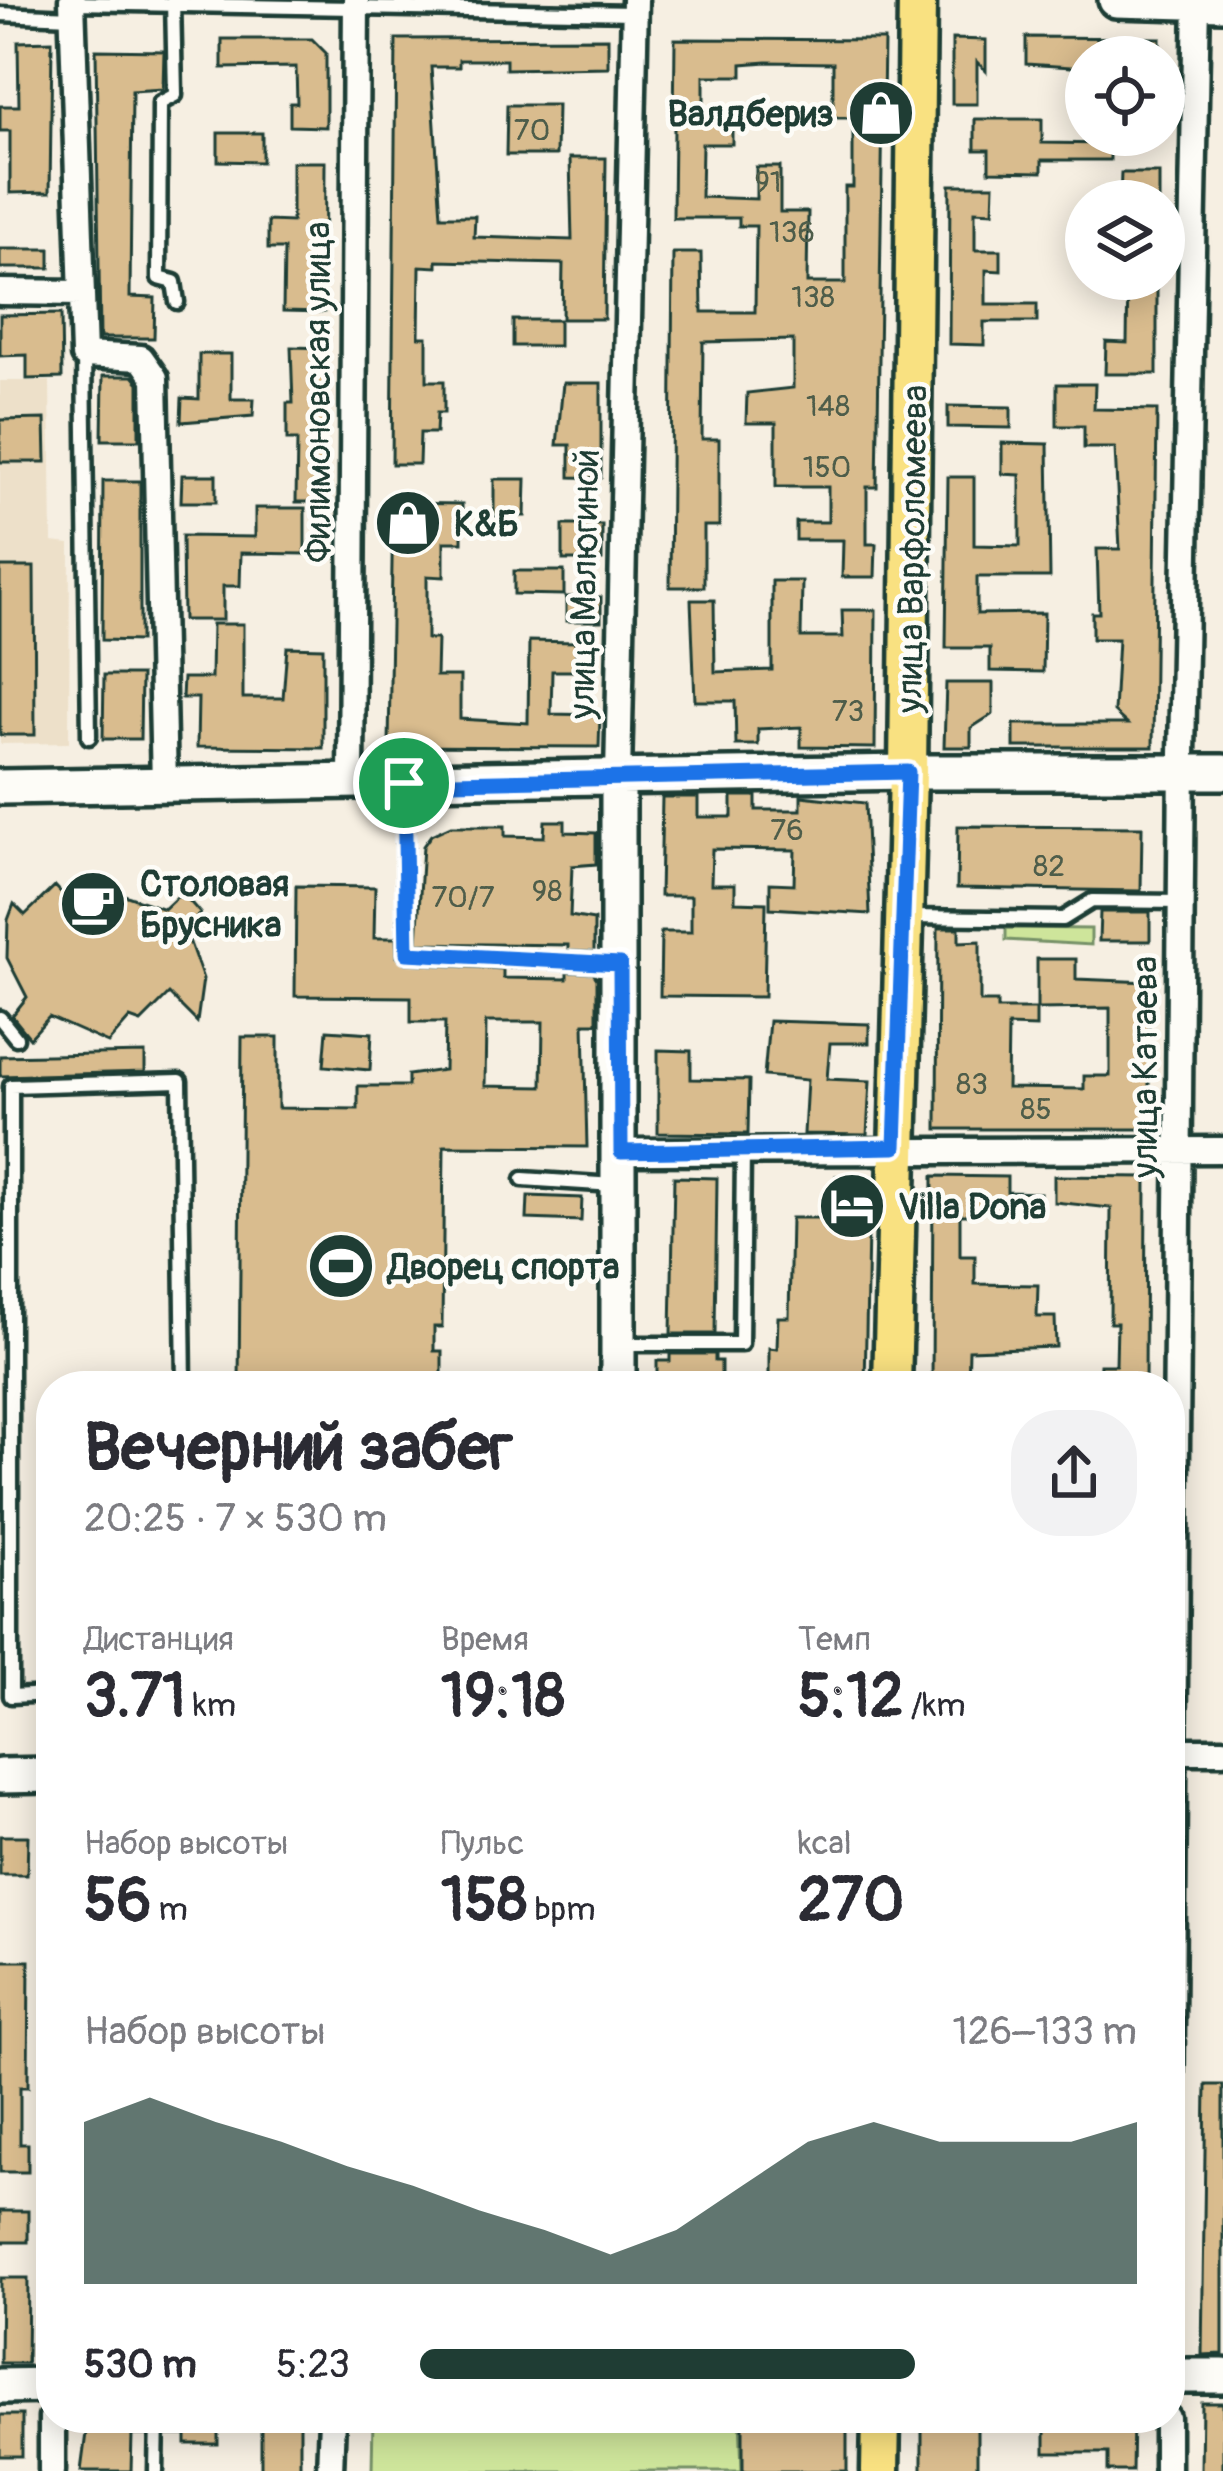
<!DOCTYPE html>
<html lang="ru">
<head>
<meta charset="utf-8">
<style>
	body { margin:0; font-family:Pangolin,sans-serif; background:#f2f2f3; color:#2b2b33; height:100vh; display:flex; flex-direction:column; font-size:45px; white-space:nowrap }
	* { box-sizing:border-box; margin:0 }
	p { font-size:39px; color:#7c7c81 }
	.icon { flex:none; width:66px; height:66px; fill:none; stroke:currentColor; stroke-width:2; stroke-linecap:round; stroke-linejoin:round }
	.map { position:relative; flex:1; overflow:hidden }
	.sheet { position:absolute; left:36px; top:1371px; width:1149px; height:1062px; display:flex; flex-direction:column; background:#fff; border-radius:48px; box-shadow:0 6px 30px #0003 }
	.sheet>* { flex:none }
	.buttons { position:absolute; left:1065px; top:36px; display:grid; gap:24px }
	.buttons a { display:grid; place-items:center; width:120px; height:120px; border-radius:50%; background:#fff; box-shadow:0 6px 30px #0003; font-size:60px }
	.pin { position:absolute; display:grid; place-items:center; width:102px; height:102px; color:#fff; margin:-51px; border:6px solid #fff; border-radius:50%; box-shadow:0 3px 12px #0007 }
	.round { display:grid; place-items:center; flex:none; width:126px; height:126px; border-radius:48px; background:#f2f2f3 }
	.headline { display:flex; align-items:center; justify-content:space-between; height:204px; padding:0 48px }
	h1 { font-size:66px; font-weight:700; line-height:90px }
	.figures { display:grid; grid-template-columns:repeat(3,1fr); gap:18px; height:204px; padding:12px 48px }
	.figures div { display:grid; align-content:center }
	.figures b { font-size:60px; font-weight:700 }
	.figures small { font-size:33px; font-weight:400 }
	.figures p { font-size:33px }
	.chart { height:336px; padding:24px 48px }
	.chart p { display:flex; justify-content:space-between }
	.chart svg { width:100%; height:216px; margin-top:12px; fill:#1f3d34; opacity:.7 }
	ul { padding:0 48px; list-style:none; font-size:39px }
	li { display:grid; grid-template-columns:192px 144px 1fr; align-items:center; height:90px }
	li i { height:30px; border-radius:15px; background:#1f3d34 }
	.map>svg:first-child { display:block }
	.built { fill:#ede0c9 }
	.green { fill:#cee59b; stroke:#769168; stroke-width:3 }
	.building { fill:#d9bc8e; stroke:#1f3d34; stroke-width:3; fill-rule:evenodd }
	.lines { fill:none; stroke-linecap:round; stroke-linejoin:round }
	.lane-casing { stroke:#1f3d34; stroke-width:21 }
	.street-casing { stroke:#1f3d34; stroke-width:33 }
	.secondary-casing { stroke:#1f3d34; stroke-width:42 }
	.primary-casing { stroke:#1f3d34; stroke-width:45 }
	.lane { stroke:#fdfcf7; stroke-width:12 }
	.street { stroke:#fdfcf7; stroke-width:24 }
	.secondary { stroke:#fdfcf7; stroke-width:33 }
	.primary { stroke:#f9e181; stroke-width:36 }
	.route-casing { stroke:#fff; stroke-width:24 }
	.route { stroke:#1a73e8; stroke-width:15 }
	.labels { text-anchor:middle; stroke-width:9; stroke-linejoin:round; paint-order:stroke }
	.number-label { font-size:30px; fill:#4e5d4a }
	.poi-label { font-size:36px; font-weight:bold; fill:#1f3d34; stroke:#fdfcf7; text-anchor:start }
	.street-label { font-size:36px; fill:#1f3d34; stroke:#fdfcf7 }
</style>
</head>
<body>
<div class="map">
<svg width="1223" height="2471" viewBox="0 0 1223 2471">
	<rect width="100%" height="100%" fill="#f6efe2"/>
	<filter id="ink" filterUnits="userSpaceOnUse"><feTurbulence type="fractalNoise" baseFrequency=".00833" numOctaves="2"/><feDisplacementMap in="SourceGraphic" scale="24" xChannelSelector="R" yChannelSelector="G"/><feConvolveMatrix kernelMatrix="1 2 1 2 8 2 1 2 1" color-interpolation-filters="sRGB"/></filter>
	<g filter="url(#ink)">
		<!-- built -->
		<path class="built" d="M0,381H50L52,542L70,544L69,743L0,744Z"/>
		<!-- green -->
		<path class="green" d="M1006,928L1091,929V945L1006,940Z
			M373,2418H740L742,2471H372Z"/>
		<!-- building -->
		<path class="building" d="M1026,37L1160,38V57H1086V68L1026,64Z
			M608,38V67L506,69V60H459V67H431L441,216H475L474,237L572,240L570,158H606L604,319H562L563,264L437,261V267L420,266L419,337H427V381H444V413H437L436,433H420L419,464H392L396,39Z
			M222,39H312L326,53V127L290,126V103H297L296,67L222,68Z
			M675,39L884,40L877,487H867V544H876L875,577H842L843,540H796V522H828V487H776V423H746L747,393L793,388V340L703,342L702,439H719V526H704V587H670L673,253H701L702,312H755L756,226H739V218H673ZM767,62L833,63V118H853V187H845V283H807L808,212H780V167H756V199L701,197L702,144H732V120H704V76H742V64Z
			M952,39L986,40V71L977,62V104H952Z
			M52,41L50,192L10,193V131H0V106H19L18,42Z
			M96,50L164,51L163,89L132,91L130,297L155,298L154,338H100Z
			M507,105H557L556,155H506Z
			M975,119H1042V143L1110,144V160H1042V172L989,171V150H975Z
			M218,133H262V162L218,161Z
			M292,162H325L324,312L283,311L284,249H268V221L292,222Z
			M1121,173H1159V201H1120Z
			M950,185H994L993,212L975,211V250H1001V271L986,270V304H1037V322H984V345L949,344Z
			M0,249H50V268H0Z
			M1128,279H1157V374H1105L1106,342L1127,343Z
			M61,314L62,378L27,379V355L0,356V315Z
			M513,320H559V346H513Z
			M291,347L325,348L323,502H296L297,440H287V403H293Z
			M199,354H231V399H254L253,416L181,422L182,398L199,399Z
			M103,376H133L139,383V440H102Z
			M563,383H601V478L570,477V445H557Z
			M1057,384H1095L1094,409L1157,410L1153,747H1014V724H1127L1114,712L1118,639H1092V613H1099L1097,549H1120L1115,448H1084V426H1057Z
			M948,406L1011,407V428L948,427Z
			M45,419L46,462H0V420Z
			M1002,443L1048,444L1050,577H977V614L1044,613L1043,672L990,671V648H946L948,477H974V545L1020,546V475L1002,474Z
			M182,475H216V502H181Z
			M494,479H526L525,516H494Z
			M103,481H140V641L102,640Z
			M393,503L462,504V542H444V577L427,576V639H437L436,676H460V719L528,723L529,641L576,642V671H552L551,714L600,715L599,747L389,746Z
			M255,508H305V554L241,553L240,586H223V620H183L182,536L255,537Z
			M563,525H602V560H563Z
			M0,567H34L35,735H0Z
			M514,571H564V595L514,594Z
			M772,581H802L801,637H843L842,610H876L875,748L801,747V727L758,729V745H736L735,701H695L691,600H714L715,672L772,670Z
			M566,597H601V621H566Z
			M212,624H243V698H283L287,647L323,648V748L197,747L198,698H182L183,678H211Z
			M104,675H141L140,739H103Z
			M946,683H993V714L971,728V747H944Z
			M732,796H756V810H801V796L865,803L870,914L770,908V883L794,884L795,850L712,849L711,884H735V902L766,903L764,997L660,996L661,932H691V896H660L662,797H698V817H732Z
			M545,821H565V832L596,833V864L572,866L570,916L594,920V952L568,951V945L417,943L423,846L431,835L451,826H505V836L544,837Z
			M958,826L1142,827L1141,891L957,888Z
			M55,886L70,902L116,892L164,909L177,897H186L200,913L186,932L203,979L197,1022L169,994L141,1022L130,1018L108,1043L49,1017L30,1038L25,1032L12,1016L27,997L7,958L8,920L14,904L25,915Z
			M296,886L375,887L374,938H396L397,957L405,963L503,969V978L567,979V972L593,973L597,979V1023H584L587,1147L444,1146L442,1327H434V1351H442V1386H239L242,1037H278V1108L358,1109V1086H408V1075L444,1070L445,1022H411V997L295,996ZM486,1022H543L542,1087L485,1086Z
			M1100,912H1150V941H1099Z
			M938,928H959V942L980,941V1002H997V1009H1036V1027L1008,1026L1007,1088L1084,1089V1076H1110V1008L1037,1009V959H1076V979L1149,982V1129H937Z
			M769,1021L869,1024V1043H830L827,1079L870,1081L867,1135L804,1134L807,1080L764,1076Z
			M327,1030L372,1033L370,1070L324,1066Z
			M658,1050L691,1051V1079L749,1080L748,1134L658,1133Z
			M145,1053V1072L0,1076V1056Z
			M836,1176H869L865,1386H769V1348L777,1349L778,1317H789L791,1218H836Z
			M933,1176L1007,1177V1192L1040,1193L1039,1211L968,1210V1215H960V1256H975V1284L1038,1285L1037,1317H1055L1056,1347L969,1350L968,1386H932Z
			M1054,1176L1146,1177L1145,1386H1099L1100,1365H1116L1117,1323H1110L1111,1208L1054,1202Z
			M674,1177L717,1178L715,1334H671Z
			M528,1196L582,1198L581,1221L527,1219Z
			M670,1354H715V1361H721V1386H657V1361H670Z
			M0,1836H28L27,1875H0Z
			M0,1961H29L28,2087H20V2144H28V2172H0Z
			M1206,2085H1223V2354L1202,2355Z
			M0,2211H28V2242H0Z
			M1,2278H28L27,2363H0Z
			M1202,2403H1223V2471H1201Z
			M0,2415H22V2456H0Z
			M88,2418H146V2435H132L131,2471H81Z
			M167,2418H218V2444H186V2435H167Z
			M261,2418H300V2471H261Z
			M743,2418H847V2471H743Z
			M922,2418H977V2471H922Z
			M1045,2418H1133L1132,2471H1108V2453H1045Z"/>
		<g class="lines">
			<!-- lane casing -->
			<g class="lane-casing">
				<path id="lane" d="M173,0L175,95L160,103L159,278L174,282L177,302
					M73,3L635,13
					M0,14L72,17
					M84,355L89,737
					M404,783L407,953L613,964
					M906,917L1063,919L1092,901L1181,902
					M0,1018L16,1038
					M523,1179L614,1185
					M618,1344H741L743,1151
					M51,1694L11,1696V1086L180,1081L184,1386
					M156,2471L157,2418"/>
			</g>
			<!-- street casing -->
			<g class="street-casing">
				<path id="street" d="M72,0L84,355L141,358L155,378L164,786
					M0,292L82,293
					M618,776L635,0
					M351,785L356,0
					M621,1152L1223,1150
					M1170,1751H1223
					M1170,2134L1182,754L1197,0
					M52,2418V2471
					M330,2471L332,2418
					M1167,2471V2418"/>
			</g>
			<!-- secondary casing -->
			<g class="secondary-casing">
				<path id="secondary" d="M1116,0L1223,3
					M0,787L908,772H1223
					M618,1386V776
					M0,1776L51,1775
					M1170,2376H1223
					M0,2386L51,2385"/>
			</g>
			<!-- primary casing -->
			<g class="primary-casing">
				<path id="primary" d="M892,1386L908,772L917,0
					M880,2471L881,2418"/>
			</g>
			<!-- lane -->
			<use href="#lane" class="lane"/>
			<!-- street -->
			<use href="#street" class="street"/>
			<!-- secondary -->
			<use href="#secondary" class="secondary"/>
			<!-- primary -->
			<use href="#primary" class="primary"/>
		</g>
	</g>
	<g class="lines" filter="url(#ink)">
		<!-- route casing -->
		<g class="route-casing">
			<path id="route" d="M908,772L895,1147L621,1152L620,964L407,953L404,783Z"/>
		</g>
		<!-- route -->
		<use href="#route" class="route"/>
	</g>
	<!-- icons -->
	<defs>
		<g id="shop-disc" transform="scale(3.45)"><circle r="9.5" fill="#1f3d34" stroke="#fdfcf7"/><path d="M-5-2.5h2.3a2.7 3.5 0 0 1 5.4 0H5L5.5 6h-11ZM-1.5-2.5h3a1.5 2.3 0 0 0-3 0Z" fill="#fff"/></g>
		<g id="cafe-disc" transform="scale(3.45)"><circle r="9.5" fill="#1f3d34" stroke="#fdfcf7"/><path d="M-5.5-4.5H6V0H3Q3 3.5 0 3.5H-2.5Q-5.5 3.5-5.5 0ZM3-3.2v2h1.7v-2ZM-6 4.5H4V6H-6Z" fill="#fff"/></g>
		<g id="hotel-disc" transform="scale(3.45)"><circle r="9.5" fill="#1f3d34" stroke="#fdfcf7"/><path d="M-6-4.5h1.5V1H6V5H4.5V3h-9V5H-6ZM-4 0a1.8 1.8 0 1 1 3.6 0ZM.5 0V-2.5h3Q6-2.5 6 0Z" fill="#fff"/></g>
		<g id="stadium-disc" transform="scale(3.45)"><circle r="9.5" fill="#1f3d34" stroke="#fdfcf7"/><path d="M0-5a6.5 5 0 1 0 0 10a6.5 5 0 1 0 0-10ZM-3.5-1.8h7v3.6h-7Z" fill="#fff"/></g>
	</defs>
	<g fill-rule="evenodd">
		<use href="#shop-disc" x="881" y="113"/>
		<use href="#shop-disc" x="408" y="523"/>
		<use href="#cafe-disc" x="93" y="904"/>
		<use href="#hotel-disc" x="852" y="1206"/>
		<use href="#stadium-disc" x="341" y="1266"/>
	</g>
	<g class="labels">
		<!-- number labels -->
		<g class="number-label">
			<text x="532" y="140">70</text>
			<text x="768" y="192">91</text>
			<text x="792" y="242">136</text>
			<text x="813" y="307">138</text>
			<text x="828" y="416">148</text>
			<text x="827" y="477">150</text>
			<text x="848" y="721">73</text>
			<text x="787" y="840">76</text>
			<text x="1049" y="876">82</text>
			<text x="547" y="901">98</text>
			<text x="463" y="907">70/7</text>
			<text x="972" y="1094">83</text>
			<text x="1036" y="1119">85</text>
		</g>
		<!-- poi labels -->
		<g class="poi-label">
			<text x="834" y="126" text-anchor="end">Валдбериз</text>
			<text x="454" y="536">К&amp;Б</text>
			<text x="140" y="896">Столовая<tspan x="140" dy="41">Брусника</tspan></text>
			<text x="898" y="1219">Villa Dona</text>
			<text x="388" y="1279">Дворец спорта</text>
		</g>
		<!-- street labels -->
		<g class="street-label">
			<text transform="translate(317 392) rotate(-90)" y="13">Филимоновская улица</text>
			<text transform="translate(911 549) rotate(-89)" y="13">улица Варфоломеева</text>
			<text transform="translate(583 584) rotate(-89)" y="13">улица Малюгиной</text>
			<text transform="translate(1144 1067) rotate(-90)" y="13">улица Катаева</text>
		</g>
	</g>
</svg>
<div class="buttons">
<a><svg class="icon" aria-label="locate" viewBox="0 0 24 24"><circle cx="12" cy="12" r="6"/><path d="M12 2v4M12 18v4M2 12h4M18 12h4"/></svg></a>
<a><svg class="icon" aria-label="layers" viewBox="0 0 24 24"><path d="M12 4l9 5-9 5-9-5zM3 14l9 5 9-5"/></svg></a>
</div>
<div class="pin" style="left:404px;top:783px;background:#1e9e55"><svg class="icon" aria-label="arrive" viewBox="0 0 24 24"><path d="M6 21V4h12l-3 4 3 4H6"/></svg></div>
<section class="sheet">
<div class="headline"><div><h1>Вечерний забег</h1><p>20:25 · 7 × 530 m</p></div><a class="round"><svg class="icon" aria-label="share" viewBox="0 0 24 24"><path d="M12 15V3M7 8l5-5 5 5M5 13v7h14v-7"/></svg></a></div>
<div class="figures">
<div><p>Дистанция</p><b>3.71<small> km</small></b></div>
<div><p>Время</p><b>19:18</b></div>
<div><p>Темп</p><b>5:12<small> /km</small></b></div>
</div>
<div class="figures">
<div><p>Набор высоты</p><b>56<small> m</small></b></div>
<div><p>Пульс</p><b>158<small> bpm</small></b></div>
<div><p>kcal</p><b>270</b></div>
</div>
<div class="chart"><p><span>Набор высоты</span>126–133 m</p>
<svg viewBox="0 0 160 44" preserveAspectRatio="none"><path d="M0 44V11L10 6L20 11L30 15L40 20L50 24L60 29L70 33L80 38L90 33L100 24L110 15L120 11L130 15L140 15L150 15L160 11V44z"/></svg>
</div>
<ul>
<li><b>530 m</b>5:23<i style="width:69%"></i></li>
</ul>
</section>
</div>
</body>
</html>
